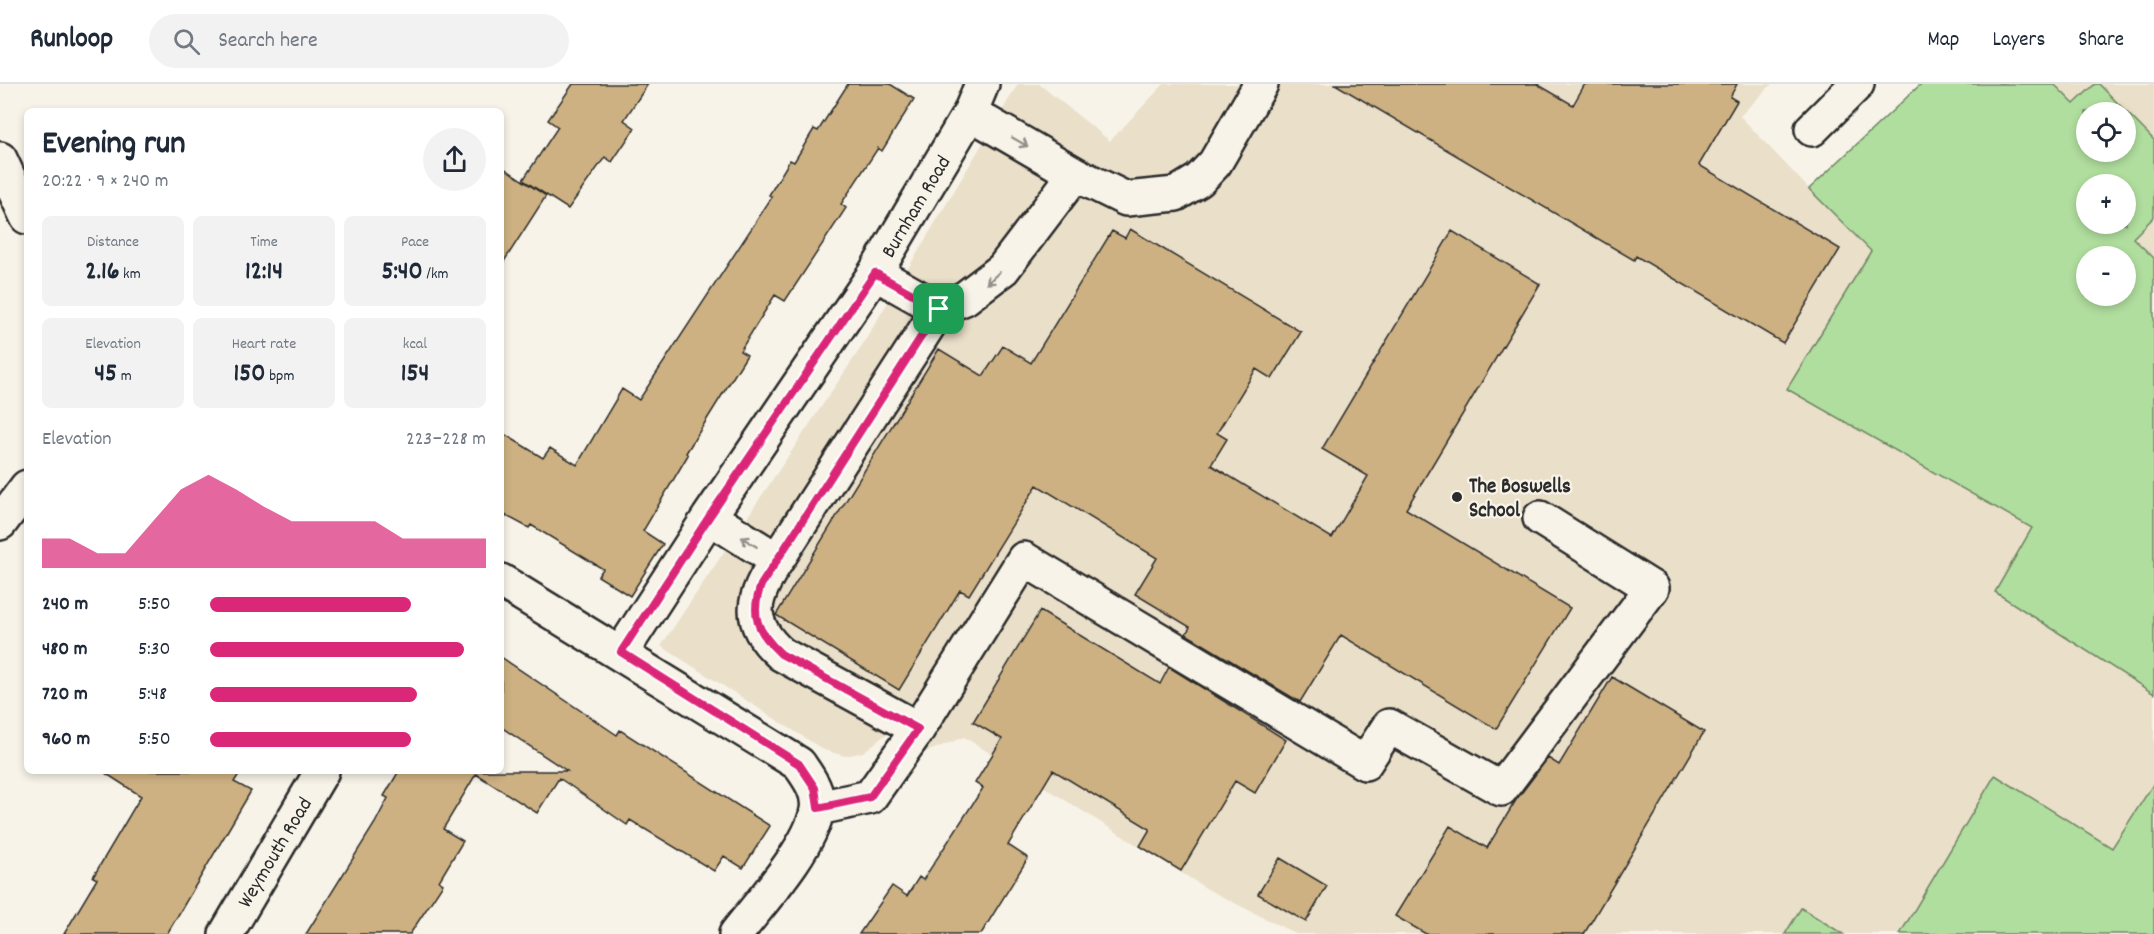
<!DOCTYPE html>
<html lang="en">
<head>
<meta charset="utf-8">
<style>
	body { margin:0; font-family:Dekko,sans-serif; background:#f2f2f3; color:#1f2937; height:100vh; display:flex; flex-direction:column; font-size:22px; white-space:nowrap }
	* { box-sizing:border-box; margin:0 }
	p { font-size:20px; color:#747a83 }
	.icon { flex:none; width:33px; height:33px; fill:none; stroke:currentColor; stroke-width:2; stroke-linecap:round; stroke-linejoin:round }
	.map { position:relative; flex:1; overflow:hidden }
	.panel { position:absolute; left:24px; top:24px; width:480px; height:666px; display:flex; flex-direction:column; background:#fff; border-radius:9px; box-shadow:0 3px 9px #0003 }
	.panel>* { flex:none }
	.buttons { position:absolute; left:2076px; top:18px; display:grid; gap:12px }
	.buttons a { display:grid; place-items:center; width:60px; height:60px; border-radius:50%; background:#fff; box-shadow:0 3px 9px #0003; font-size:30px }
	.pin { position:absolute; display:grid; place-items:center; width:51px; height:51px; color:#fff; margin:-26px; border-radius:12px; box-shadow:0 3px 9px #0006 }
	.round { display:grid; place-items:center; flex:none; width:63px; height:63px; border-radius:32px; background:#f2f2f3 }
	.head { display:flex; align-items:center; justify-content:space-between; height:102px; padding:0 18px }
	h1 { font-size:33px; font-weight:700; line-height:45px }
	.figures { display:grid; grid-template-columns:repeat(3,1fr); gap:9px; height:102px; padding:6px 18px }
	.figures div { display:grid; align-content:center; border-radius:9px; background:#f2f2f3; text-align:center }
	.figures b { font-size:26px; font-weight:700 }
	.figures small { font-size:16px; font-weight:400 }
	.figures p { font-size:16px }
	.chart { height:168px; padding:12px 18px }
	.chart p { display:flex; justify-content:space-between }
	.chart svg { width:100%; height:108px; margin-top:6px; fill:#db2777; opacity:.7 }
	ul { padding:0 18px; list-style:none; font-size:20px }
	li { display:grid; grid-template-columns:96px 72px 1fr; align-items:center; height:45px }
	li i { height:15px; border-radius:8px; background:#db2777 }
	header { display:flex; align-items:center; gap:36px; box-sizing:border-box; height:84px; padding:0 30px; background:#fff; border-bottom:2px solid #e0e1e3 }
	header strong { font-size:28px }
	nav { display:flex; gap:33px; margin-inline-start:auto; font-size:21px }
	.search { width:420px; height:54px; background:#f2f2f3; display:flex; align-items:center; gap:15px; box-sizing:border-box; padding:0 21px; border-radius:33px; color:#747a83; font-size:22px }
	.map>svg:first-child { display:block }
	.built { fill:#eadfc9; fill-rule:evenodd }
	.green { fill:#b0de9e; stroke:#6e8464; stroke-width:1.5; fill-rule:evenodd }
	.building { fill:#cdb182; stroke:#2b2b2b; stroke-width:1.5 }
	.lines { fill:none; stroke-linecap:round; stroke-linejoin:round }
	.minor-casing { stroke:#2b2b2b; stroke-width:38 }
	.minor { stroke:#f7f3e8; stroke-width:33 }
	.oneway { stroke:#918f8a }
	.route-casing { stroke:#fff; stroke-width:12 }
	.route { stroke:#db2777; stroke-width:8 }
	.poi-dot { fill:#2b2b2b; stroke:#f7f3e8; stroke-width:2 }
	.labels { text-anchor:middle; stroke-width:4.5; stroke-linejoin:round; paint-order:stroke }
	.street-label { font-size:21px; fill:#2b2b2b; stroke:#f7f3e8 }
	.poi-label { font-size:21px; font-weight:bold; fill:#2b2b2b; stroke:#f7f3e8; text-anchor:start }
</style>
</head>
<body>
<header>
<strong>Runloop</strong>
<div class="search"><svg class="icon" aria-label="search" viewBox="0 0 24 24"><circle cx="10" cy="10" r="6"/><path d="M15 15l6 6"/></svg>Search here</div>
<nav><a>Map</a><a>Layers</a><a>Share</a></nav>
</header>
<div class="map">
<svg width="2154" height="850" viewBox="0 0 2154 850">
	<rect width="100%" height="100%" fill="#f7f3e8"/>
	<filter id="ink" filterUnits="userSpaceOnUse"><feTurbulence type="fractalNoise" baseFrequency=".0167" numOctaves="2"/><feDisplacementMap in="SourceGraphic" scale="12" xChannelSelector="R" yChannelSelector="G"/><feConvolveMatrix kernelMatrix="1 2 1 2 8 2 1 2 1" color-interpolation-filters="sRGB"/></filter>
	<g filter="url(#ink)">
		<!-- built -->
		<path class="built" d="M1018,0H1039L1110,57L1164,0H1772L1740,32L1809,105L1921,0H2154V850H1296L1209,806L964,653L921,670L888,649L863,668L845,672L824,666L661,562L860,265ZM2086,28H2126V68H2086ZM2086,100H2126V140H2086ZM2086,172H2126V212H2086Z"/>
		<!-- green -->
		<path class="green" d="M1921,0H2054L2074,20L2095,0H2099L2154,56V133L2133,154L2154,174V610L1995,508L2032,444L1787,305L1871,167L1809,105ZM2086,28H2126V68H2086ZM2086,100H2126V140H2086ZM2086,172H2126V212H2086Z
			M1995,691L2112,764L2154,699V850H1900Z
			M1801,824L1843,850H1785Z"/>
		<!-- building -->
		<path class="building" d="M573,0H648L624,36L635,44L612,78L605,73L568,125L523,96L558,43L548,36Z
			M848,0H890L914,15L882,67L878,64L841,120L846,124L785,217L775,211L740,267L747,271L686,369L688,371L643,447L663,460L630,512L598,492L603,485L531,441L529,444L501,429V348L543,374L550,364L577,381L622,305L639,316L772,113L769,111L790,76L794,78L814,45L818,47Z
			M1335,0H1537L1573,21L1585,0H1737L1730,13L1737,17L1699,81L1840,165L1783,259L1636,172L1634,176Z
			M501,82L546,112L501,182Z
			M1130,145L1301,248L1272,295L1256,285L1217,349L1227,355L1211,381L1332,454L1368,392L1322,365L1452,147L1540,200L1406,425L1570,524L1496,645L1341,551L1300,618L1186,550L1190,543L1135,510L1157,474L1037,401L969,511L960,506L899,606L776,531L939,265L983,292L1003,262L1031,279L1112,147L1125,154Z
			M1040,527L1160,600L1169,583L1286,656L1255,709L1235,697L1181,787L1140,762L1150,745L1053,686L1008,761L1028,774L981,850H859L892,802L907,812L919,793L923,796L983,704L975,699L1002,655L973,638Z
			M501,573L617,651L620,646L770,742L743,784L724,772L714,787L630,736L627,741L559,694L537,729L476,690L443,745L463,757L439,797L443,800L410,850H306L375,739L388,714L384,712L399,687H567L501,643Z
			M1612,593L1704,648L1584,850H1426L1395,832L1450,742L1487,764L1516,716L1548,674L1559,681Z
			M102,687H241L234,698L251,707L167,850H64L97,795L93,793L141,712Z
			M1280,774L1327,802L1306,838L1258,810Z"/>
		<g class="lines">
			<!-- minor casing -->
			<g class="minor-casing">
				<path id="minor" d="M1812,45L1857,0
					M0,75L27,133
					M1075,90L1126,115L1176,110L1199,96L1215,79L1261,0
					M875,189L939,225L965,214L1003,185L1075,90L970,29
					M709,433L777,476L939,225
					M0,439L27,403
					M777,476C753,513 744,537 781,570L918,645
					M501,497L799,680C808,693 820,708 817,726C811,763 760,819 736,850
					M621,569L709,433L875,189L970,29L982,0
					M818,724L870,713L918,645L1024,475L1365,679L1389,642L1501,705L1652,504L1540,434
					M226,850L322,687"/>
			</g>
			<!-- minor -->
			<use href="#minor" class="minor"/>
		</g>
		<!-- one-way arrows -->
		<defs><path id="oneway-shaft" d="M-6 0H5M1.5-3L5.5 0L1.5 3" fill="none" stroke-width="1.6" stroke-linecap="round" stroke-linejoin="round" transform="scale(1.5)"/></defs>
		<g class="oneway">
			<use href="#oneway-shaft" transform="translate(1020 58) rotate(30)"/>
			<use href="#oneway-shaft" transform="translate(993 194) rotate(137)"/>
			<use href="#oneway-shaft" transform="translate(749 458) rotate(-148)"/>
		</g>
	</g>
	<g class="lines" filter="url(#ink)">
		<!-- route casing -->
		<g class="route-casing">
			<path id="route" d="M875,189L939,225L761,501C750,531 757,548 781,570L918,645L870,713L818,724L815,704L799,680L621,568L709,433Z"/>
		</g>
		<!-- route -->
		<use href="#route" class="route"/>
	</g>
	<!-- markers -->
	<circle class="poi-dot" cx="1457" cy="413" r="6"/>
	<g class="labels">
		<!-- street labels -->
		<g class="street-label">
			<text transform="translate(915 122) rotate(-59)" y="7">Burnham Road</text>
			<text transform="translate(274 768) rotate(-59)" y="7">Weymouth Road</text>
		</g>
		<!-- poi labels -->
		<g class="poi-label">
			<text x="1469" y="408">The Boswells<tspan x="1469" dy="24">School</tspan></text>
		</g>
	</g>
</svg>
<div class="buttons">
<a><svg class="icon" aria-label="locate" viewBox="0 0 24 24"><circle cx="12" cy="12" r="6"/><path d="M12 2v4M12 18v4M2 12h4M18 12h4"/></svg></a>
<a>+</a>
<a>−</a>
</div>
<div class="pin" style="left:939px;top:225px;background:#1e9e55"><svg class="icon" aria-label="arrive" viewBox="0 0 24 24"><path d="M6 21V4h12l-3 4 3 4H6"/></svg></div>
<section class="panel">
<div class="head"><div><h1>Evening run</h1><p>20:22 · 9 × 240 m</p></div><a class="round"><svg class="icon" aria-label="share" viewBox="0 0 24 24"><path d="M12 15V3M7 8l5-5 5 5M5 13v7h14v-7"/></svg></a></div>
<div class="figures">
<div><p>Distance</p><b>2.16<small> km</small></b></div>
<div><p>Time</p><b>12:14</b></div>
<div><p>Pace</p><b>5:40<small> /km</small></b></div>
</div>
<div class="figures">
<div><p>Elevation</p><b>45<small> m</small></b></div>
<div><p>Heart rate</p><b>150<small> bpm</small></b></div>
<div><p>kcal</p><b>154</b></div>
</div>
<div class="chart"><p><span>Elevation</span>223–228 m</p>
<svg viewBox="0 0 160 44" preserveAspectRatio="none"><path d="M0 44V32L10 32L20 38L30 38L40 25L50 12L60 6L70 12L80 19L90 25L100 25L110 25L120 25L130 32L140 32L150 32L160 32V44z"/></svg>
</div>
<ul>
<li><b>240 m</b>5:50<i style="width:73%"></i></li>
<li><b>480 m</b>5:30<i style="width:92%"></i></li>
<li><b>720 m</b>5:48<i style="width:75%"></i></li>
<li><b>960 m</b>5:50<i style="width:73%"></i></li>
</ul>
</section>
</div>
</body>
</html>
